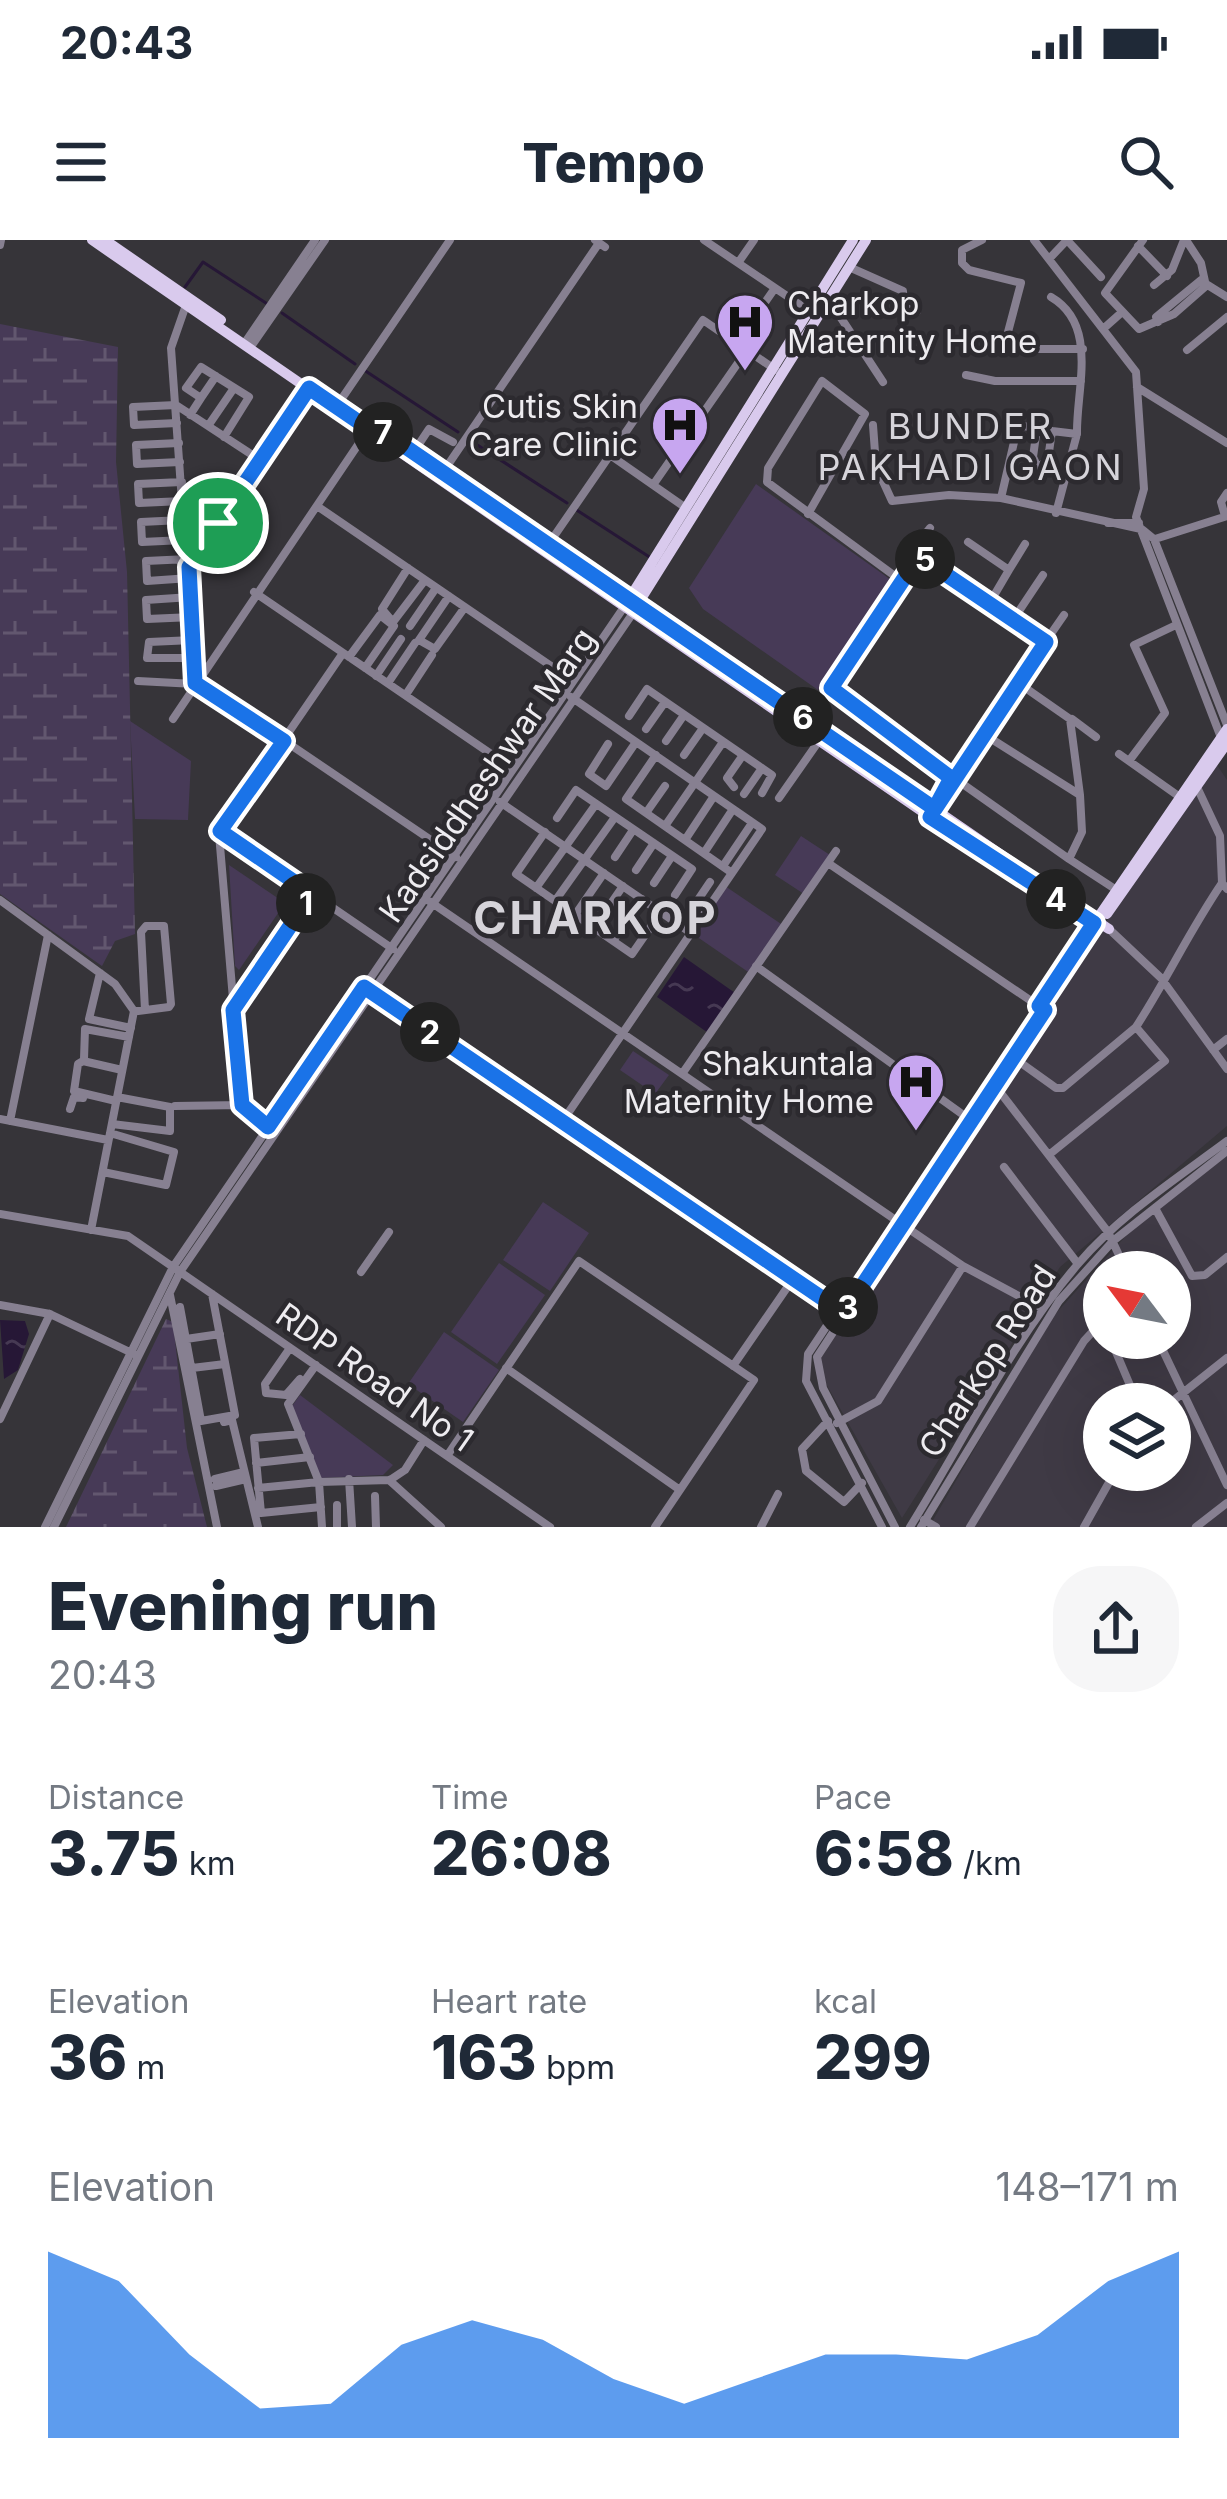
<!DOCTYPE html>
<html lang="en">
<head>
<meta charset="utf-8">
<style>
	body { margin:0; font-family:Inter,sans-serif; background:#f6f6f7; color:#1f2937; height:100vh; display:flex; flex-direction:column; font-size:45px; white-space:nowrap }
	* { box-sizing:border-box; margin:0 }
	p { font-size:39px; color:#747a83 }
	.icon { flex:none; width:66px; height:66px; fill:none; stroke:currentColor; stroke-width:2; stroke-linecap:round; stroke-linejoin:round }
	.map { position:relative; height:1287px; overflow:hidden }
	.side { display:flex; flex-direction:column; background:#fff; flex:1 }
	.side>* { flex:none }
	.needle { width:78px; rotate:302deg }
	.controls { position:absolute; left:1083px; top:1011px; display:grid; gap:24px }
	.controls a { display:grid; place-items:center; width:108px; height:108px; border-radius:50%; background:#fff; box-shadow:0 12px 48px #0002; font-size:60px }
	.pin { position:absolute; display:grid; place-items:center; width:102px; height:102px; color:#fff; margin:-51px; border:6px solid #fff; border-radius:50%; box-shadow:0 3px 12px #0007 }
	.km { position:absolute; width:60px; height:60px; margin:-30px; border-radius:50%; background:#222; color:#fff; font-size:33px; line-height:60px; text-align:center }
	.round { display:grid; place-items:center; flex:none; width:126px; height:126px; border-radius:48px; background:#f6f6f7 }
	.summary { display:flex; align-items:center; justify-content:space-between; height:204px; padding:0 48px }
	h1 { font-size:66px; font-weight:800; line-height:90px }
	.stats { display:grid; grid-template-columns:repeat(3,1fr); gap:18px; height:204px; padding:12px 48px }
	.stats div { display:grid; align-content:center }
	.stats b { font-size:60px; font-weight:800 }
	.stats small { font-size:33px; font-weight:400 }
	.stats p { font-size:33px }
	.chart { height:336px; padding:24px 48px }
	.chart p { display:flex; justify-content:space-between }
	.chart svg { width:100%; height:216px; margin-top:12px; fill:#1a73e8; opacity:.7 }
	.status { display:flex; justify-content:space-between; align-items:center; height:84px; padding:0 60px; background:#fff; direction:ltr }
	.status svg { height:33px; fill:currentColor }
	header { display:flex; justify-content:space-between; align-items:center; height:156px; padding:0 48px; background:#fff; font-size:54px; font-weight:800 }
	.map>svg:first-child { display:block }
	.built { fill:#3f3a45; fill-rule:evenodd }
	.green { fill:#473a57 }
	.wetland { fill:url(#wetland-marsh) }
	.water { fill:url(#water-ripples) }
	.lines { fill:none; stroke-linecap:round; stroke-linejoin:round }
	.stream { stroke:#261736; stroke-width:3 }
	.minor { stroke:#878091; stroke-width:8 }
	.major { stroke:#d9caed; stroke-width:10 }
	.route-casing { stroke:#fff; stroke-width:24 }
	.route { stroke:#1a73e8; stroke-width:15 }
	.labels { text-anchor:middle; stroke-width:9; stroke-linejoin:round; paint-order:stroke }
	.poi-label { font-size:33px; fill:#eeecf0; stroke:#2c2a2f; text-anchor:end }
	.street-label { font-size:33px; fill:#eeecf0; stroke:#2c2a2f }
	.neighbourhood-label { font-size:36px; letter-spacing:3px; fill:#d6d4da; stroke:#2c2a2f }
	.district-label { font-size:45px; font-weight:bold; letter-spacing:3px; fill:#d6d4da; stroke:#2c2a2f }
</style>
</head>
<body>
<div class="status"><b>20:43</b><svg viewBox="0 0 49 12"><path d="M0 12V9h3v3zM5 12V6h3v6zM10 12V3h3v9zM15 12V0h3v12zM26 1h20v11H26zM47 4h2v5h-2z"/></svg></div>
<header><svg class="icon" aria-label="menu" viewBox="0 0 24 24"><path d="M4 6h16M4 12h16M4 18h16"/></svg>Tempo<svg class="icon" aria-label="search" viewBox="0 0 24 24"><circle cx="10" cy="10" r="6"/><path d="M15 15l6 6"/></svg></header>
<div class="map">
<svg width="1227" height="1287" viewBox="0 0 1227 1287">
	<defs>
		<pattern id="wetland-marsh" width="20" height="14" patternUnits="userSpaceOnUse" patternTransform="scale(3)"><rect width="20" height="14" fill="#473a57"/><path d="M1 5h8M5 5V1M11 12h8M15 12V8" fill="none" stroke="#62576f"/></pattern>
		<pattern id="water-ripples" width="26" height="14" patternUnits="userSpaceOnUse" patternTransform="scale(3)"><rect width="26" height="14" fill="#261736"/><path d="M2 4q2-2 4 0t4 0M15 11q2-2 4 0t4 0" fill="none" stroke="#463953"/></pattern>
	</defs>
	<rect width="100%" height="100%" fill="#363439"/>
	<!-- built -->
	<path class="built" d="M1217,525L1227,540V886L1060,1027L902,1278L816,1126L1206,529Z
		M1227,915V1287H929L1049,1081L1133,988ZM1104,1032H1170V1098H1104ZM1104,1164H1170V1230H1104Z"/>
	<!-- green -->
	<path class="green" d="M756,244L894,342L818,450L703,369L689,348Z
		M130,481L191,521L188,580L135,579Z
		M801,596L830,615L804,654L775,635Z
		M229,625L285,663L239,730L235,726Z
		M725,646L787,688L754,736L693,694Z
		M633,811L669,835L655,854L620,830Z
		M543,962L589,993L550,1051L503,1020Z
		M499,1023L545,1055L497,1124L451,1092Z
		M444,1092L499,1130L463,1182L408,1144Z
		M300,1155L393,1225L383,1235L321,1238L292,1166Z"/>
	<!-- wetland -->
	<path class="wetland" d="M0,84L118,107L116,222L127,332L135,694L115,701L102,726L0,654Z
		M166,1079L173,1082L187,1208L207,1287H66Z"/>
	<!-- water -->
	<path class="water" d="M684,717L738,755L711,795L657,757Z
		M0,1080L25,1081L29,1094L18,1130L4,1139Z"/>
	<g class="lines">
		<!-- stream -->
		<path class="stream" d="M185,47L203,22L269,65
			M282,73L355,124
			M364,130L458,192
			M468,199L567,263
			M575,269L651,318"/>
		<!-- minor -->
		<path class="minor" d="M595,0L605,7
			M704,0L818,77
			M982,0L962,10V23L969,30L1021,43L1008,92
			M1034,0L1136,132L1144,249L1136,277L1220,495
			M1067,0L1101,37
			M1143,0L1105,53L1139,89L1174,74L1206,46L1201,23L1186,0
			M0,5L1,0
			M1138,6L1167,36
			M1049,19L1067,0
			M738,23L754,0
			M849,27L903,51L904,68L917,71
			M1206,44L1227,57
			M1154,45L1172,30L1184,0
			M835,51L841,78L883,142
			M1051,57C1099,85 1076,149 1077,194
			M186,65L171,108L195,444
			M1158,82L1156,77L1201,40
			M1103,89L1121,73
			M737,103L775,48
			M244,104L315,0
			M250,108L325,0
			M1008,109H1083
			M1187,110L1227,77
			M966,135L995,141H1081
			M1137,147L1227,203
			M201,158L216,136
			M336,167L450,0
			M190,175L201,158L186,148L201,127L249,157L224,197
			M177,183L134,185L133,167L176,165L260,220
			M873,185L876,226L892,261L949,255L1001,258L1141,289
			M208,186L234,148
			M1037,188L1033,217L1038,228L1048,219L1052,191L1077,194L1056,273
			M179,203L136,205L137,224L180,222
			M413,213L429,189L453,202
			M439,238L599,3
			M182,242L138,244L139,263L183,261
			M653,245L747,110
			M1001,258L1018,185L1052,191
			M317,266L573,441
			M686,268L610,215L703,80L776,130
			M808,274L865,174L822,141L768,228L767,242L903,342
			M1225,276L1221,262L1227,253
			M182,280L141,282L142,302L184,300
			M1108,283H1139
			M1143,290L1154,299L1227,485
			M1155,299L1227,276
			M968,302L1009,330L989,364
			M548,305L610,215
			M188,319L146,321L147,341L190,338
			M919,320L912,311L930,288
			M190,326L312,144
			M408,328L382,369L393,382L425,340
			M1009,330L1025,304
			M254,352L513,529
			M449,356L419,400L435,409L465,367
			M191,357L146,360L147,379L193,377
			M1013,380L1043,335
			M410,386L436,348
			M1045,402L923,319L911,328L831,451L1069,619
			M343,413L221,591L393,709
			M349,417L380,375L394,386L365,428
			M193,418H147L149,402L193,400
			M376,436L401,399
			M138,441L195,444L220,457L456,617
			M388,443L415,403
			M407,453L432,415
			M571,457L762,589L704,674
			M629,476L647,449L772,535L762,553
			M173,479L372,184
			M1072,479L1096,497
			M646,489L665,462
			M982,493L1080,555L1070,479L1017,442
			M666,501L684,475
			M608,504L589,534L606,546L636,502
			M1119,514L1177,555
			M656,515L626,559L732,633
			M684,515L703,488
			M1129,521L1165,473L1134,405L1176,385
			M1196,545L1220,596L1222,643
			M734,547L727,538L743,515
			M744,554L762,528
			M1080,555L1082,592L1069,619L1115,649
			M779,558L821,498
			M500,562L691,693L562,882
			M934,570L951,538L1064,375
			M646,573L665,546
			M557,578L576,550L692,629L675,655
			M665,586L723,502
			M545,592L516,634L632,714L661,672
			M219,594L242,865
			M685,600L714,556
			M704,613L733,569
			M615,617L633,590
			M828,623L1040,767
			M723,626L752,583
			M636,630L654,603
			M654,643L672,616
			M536,648L596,564
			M0,660L115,744L134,771L91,990
			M429,661L963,1026
			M555,661L615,577
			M575,675L604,633
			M681,685L710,642
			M594,688L623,646
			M1109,689L1161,738L1227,829
			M613,701L642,659
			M756,726L969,879
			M100,733L89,779L131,788
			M370,752L839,1070
			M233,770L312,654
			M134,771H138L169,767L171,764L164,686H146L141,692L145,770
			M1136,787C1167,739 1190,690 1222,643L1227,649
			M1213,810L1227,799
			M1010,815L1056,848H1063L1136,787L1165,821L1050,914
			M84,819L85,789L129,797
			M682,834L836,611
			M993,843L1108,992L1127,1032
			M116,861L74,851L78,824L83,821L122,830
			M175,866L242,865L268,887
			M70,869L74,857L83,858
			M0,879L108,900
			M10,881L48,695
			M112,884L170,891V867L117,857
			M1004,927L1078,1024
			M103,932L166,945L174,912L110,893
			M1155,968L1192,1036L1205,1035L1227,1017
			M0,974L128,996L550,1287
			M361,1032L389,992
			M170,1055L217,1287
			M0,1065L50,1074
			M180,1067L201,1181L235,1175L212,1054
			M1110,1098L1138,1164
			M1157,1098L1227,1245
			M186,1099L220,1094
			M290,1108L265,1144L266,1153L286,1155L300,1139
			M316,1125L288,1164L319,1242L389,1240
			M733,1126L793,1039
			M192,1128L225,1124
			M506,1128L680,1250
			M1169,1164L1227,1118
			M0,1179L50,1074L134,1114
			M828,1181L802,1209L806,1231L844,1262L862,1243
			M224,1182L232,1180L258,1287
			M837,1183L878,1161L963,1026L1043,1069
			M301,1194L254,1198L261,1273L321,1267
			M447,1216L579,1021L754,1140L655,1287
			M256,1223L310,1217
			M215,1239L244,1232
			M349,1239L352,1287
			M389,1240L441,1287
			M390,1240L405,1230L424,1200
			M216,1246L246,1239
			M258,1248L319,1242L322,1287
			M375,1256L376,1287
			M337,1265V1287
			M924,1280L936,1287
			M45,1287L173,1027L624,367
			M54,1287L180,1032L633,373
			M761,1287L778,1254
			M882,1287L806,1141L808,1114L1094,684
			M895,1287L823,1148L817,1117L1098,687
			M910,1287C964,1200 1012,1101 1078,1024C1120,975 1176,939 1227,901
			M921,1287L1059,1061L1113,1001L1227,911
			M970,1287L1084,1101L1095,1089L1104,1090
			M1084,1287L1116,1230
			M1196,1287L1227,1263"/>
		<!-- major -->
		<path class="major" d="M92,0L930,577L1109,689
			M105,0L221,80
			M602,342L706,412
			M626,364L853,0
			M634,370L866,0
			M741,436L1109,689
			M1107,674L1227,503
			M1097,679L1227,489"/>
	</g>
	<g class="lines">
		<!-- route casing -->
		<g class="route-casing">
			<path id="route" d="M218,283L189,327L195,443L284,501L220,591L312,654L233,770L242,865L268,887L364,747L844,1073L1045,770L1039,766L1094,683L930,577L951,538L831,448L911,328L923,319L1046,402L935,569L372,184L369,189L309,148L218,283"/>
		</g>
		<!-- route -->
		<use href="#route" class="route"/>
	</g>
	<!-- icons -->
	<defs>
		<g id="hospital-pin" transform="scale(3)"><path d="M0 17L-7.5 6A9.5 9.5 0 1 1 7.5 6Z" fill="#c7a6f0" stroke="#2c2a2f"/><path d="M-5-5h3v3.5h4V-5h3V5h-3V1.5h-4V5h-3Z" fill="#111"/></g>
	</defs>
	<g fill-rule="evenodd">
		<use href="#hospital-pin" x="745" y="82"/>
		<use href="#hospital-pin" x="680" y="185"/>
		<use href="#hospital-pin" x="916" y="842"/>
	</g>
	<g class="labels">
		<!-- poi labels -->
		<g class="poi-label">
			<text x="787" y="75" text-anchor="start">Charkop<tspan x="787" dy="38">Maternity Home</tspan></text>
			<text x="638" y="178">Cutis Skin<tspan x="638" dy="38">Care Clinic</tspan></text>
			<text x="874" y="835">Shakuntala<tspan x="874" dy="38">Maternity Home</tspan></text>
		</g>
		<!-- street labels -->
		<g class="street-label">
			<text transform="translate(487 535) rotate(-55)" y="12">Kadsiddheshwar Marg</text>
			<text transform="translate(987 1121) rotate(-57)" y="12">Charkop Road</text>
			<text transform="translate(375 1137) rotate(35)" y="12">RDP Road No 1</text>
		</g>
		<!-- neighbourhood labels -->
		<g class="neighbourhood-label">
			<text x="971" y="199">BUNDER<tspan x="971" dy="41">PAKHADI GAON</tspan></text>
		</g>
		<!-- district labels -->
		<g class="district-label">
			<text x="596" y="694">CHARKOP</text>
		</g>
	</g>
</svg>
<div class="controls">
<a><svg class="needle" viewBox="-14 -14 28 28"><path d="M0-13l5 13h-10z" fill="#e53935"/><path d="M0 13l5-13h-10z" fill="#747a83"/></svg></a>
<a><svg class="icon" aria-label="layers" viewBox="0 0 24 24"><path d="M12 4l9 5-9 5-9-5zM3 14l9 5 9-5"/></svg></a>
</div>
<div class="pin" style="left:218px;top:283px;background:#1e9e55"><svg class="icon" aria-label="arrive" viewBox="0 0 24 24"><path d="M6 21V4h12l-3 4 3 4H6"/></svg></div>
<b class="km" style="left:306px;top:663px">1</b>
<b class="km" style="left:430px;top:792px">2</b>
<b class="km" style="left:848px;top:1067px">3</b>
<b class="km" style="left:1056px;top:659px">4</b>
<b class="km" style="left:925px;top:319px">5</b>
<b class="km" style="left:803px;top:477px">6</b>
<b class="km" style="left:383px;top:192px">7</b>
</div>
<section class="side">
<div class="summary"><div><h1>Evening run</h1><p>20:43</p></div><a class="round"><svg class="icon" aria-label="share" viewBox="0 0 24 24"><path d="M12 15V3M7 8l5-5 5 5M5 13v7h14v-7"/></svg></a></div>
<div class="stats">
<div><p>Distance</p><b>3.75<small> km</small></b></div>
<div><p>Time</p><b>26:08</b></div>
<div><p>Pace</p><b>6:58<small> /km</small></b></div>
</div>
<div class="stats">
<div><p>Elevation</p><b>36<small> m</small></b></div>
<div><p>Heart rate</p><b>163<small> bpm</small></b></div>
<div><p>kcal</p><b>299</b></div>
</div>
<div class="chart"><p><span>Elevation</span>148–171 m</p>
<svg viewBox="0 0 160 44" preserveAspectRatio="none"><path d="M0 44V6L10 12L20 27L30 38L40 37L50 25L60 20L70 24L80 32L90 37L100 32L110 27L120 27L130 28L140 23L150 12L160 6V44z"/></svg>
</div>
</section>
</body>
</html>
